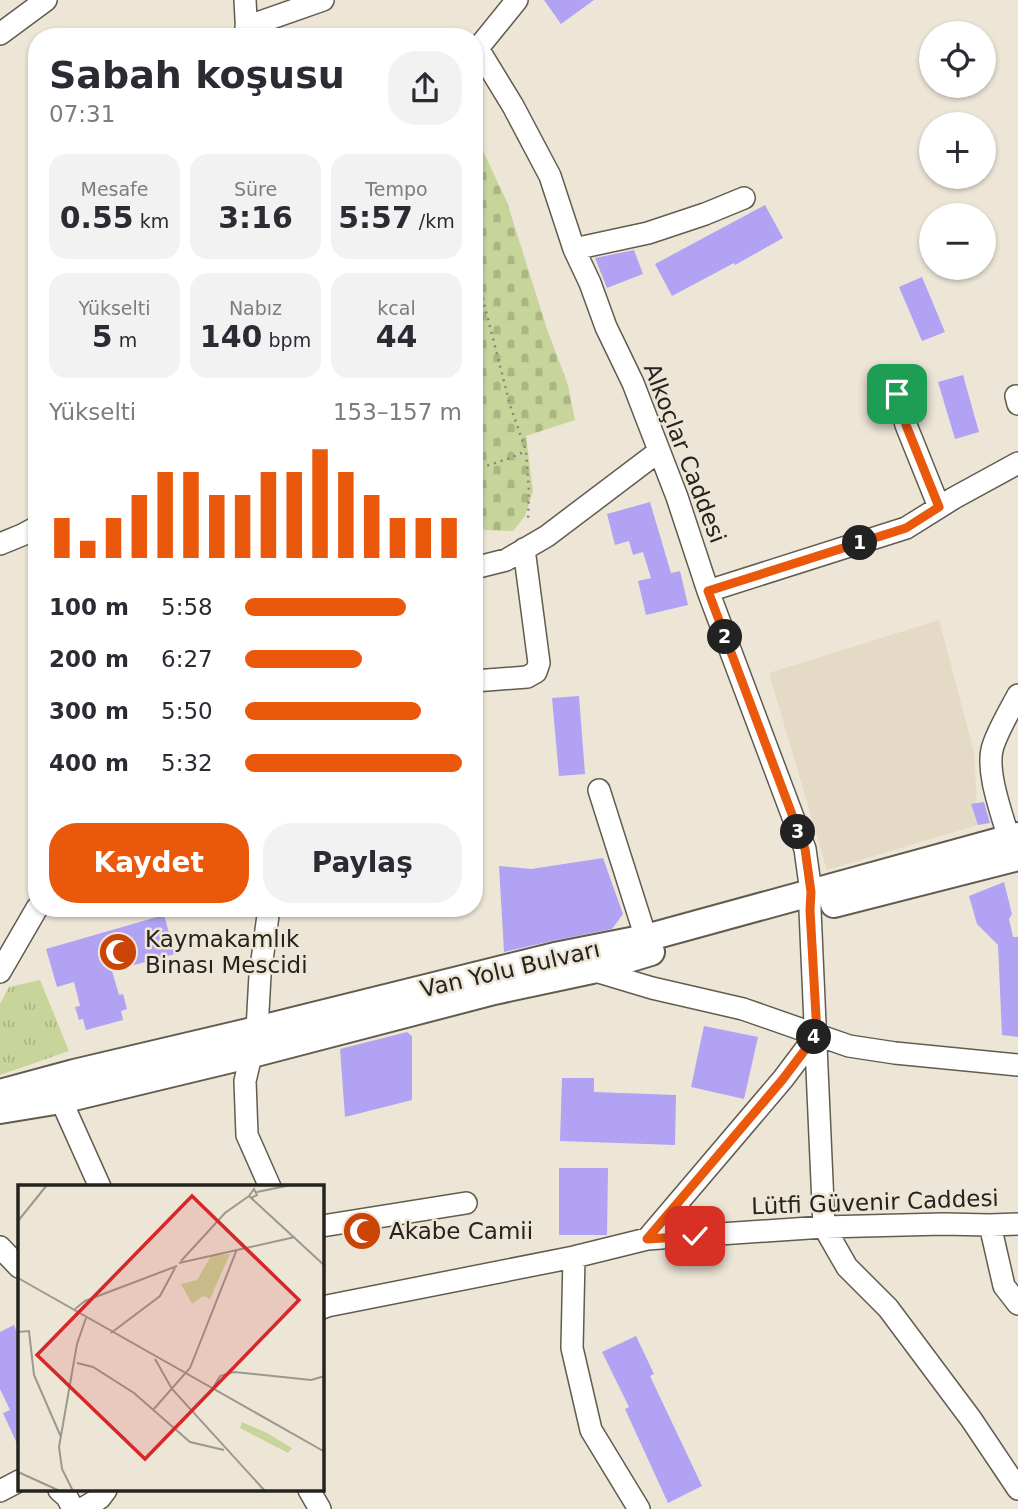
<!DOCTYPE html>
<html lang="tr">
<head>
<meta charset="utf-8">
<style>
	body { margin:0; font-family:"DejaVu Sans",sans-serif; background:#f2f2f3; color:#2b2b33; height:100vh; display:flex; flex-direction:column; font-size:26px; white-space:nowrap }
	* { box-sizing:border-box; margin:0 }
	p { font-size:23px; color:#7c7c81 }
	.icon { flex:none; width:38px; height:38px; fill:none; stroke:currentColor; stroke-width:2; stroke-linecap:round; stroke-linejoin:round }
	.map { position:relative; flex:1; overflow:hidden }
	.panel { position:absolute; left:28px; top:28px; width:455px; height:889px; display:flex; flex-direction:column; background:#fff; border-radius:28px; box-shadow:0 2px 5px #0004 }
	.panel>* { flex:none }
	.controls { position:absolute; left:919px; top:21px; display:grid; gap:14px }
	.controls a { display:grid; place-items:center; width:77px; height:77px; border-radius:50%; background:#fff; box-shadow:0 2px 5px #0004; font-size:35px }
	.pin { position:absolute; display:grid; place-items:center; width:60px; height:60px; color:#fff; margin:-30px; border-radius:14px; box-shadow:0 4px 10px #0006 }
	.km { position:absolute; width:35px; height:35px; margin:-18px; border-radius:50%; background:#222; color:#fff; font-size:19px; line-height:35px; text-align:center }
	.round { display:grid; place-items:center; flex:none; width:74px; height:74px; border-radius:28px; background:#f2f2f3 }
	.head { display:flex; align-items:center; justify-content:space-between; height:119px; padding:0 21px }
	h1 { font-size:38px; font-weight:700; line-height:52px }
	.stats { display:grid; grid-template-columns:repeat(3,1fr); gap:10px; height:119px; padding:7px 21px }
	.stats div { display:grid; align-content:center; border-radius:18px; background:#f2f2f3; text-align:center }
	.stats b { font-size:30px; font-weight:700 }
	.stats small { font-size:19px; font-weight:400 }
	.stats p { font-size:19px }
	.chart { height:196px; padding:14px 21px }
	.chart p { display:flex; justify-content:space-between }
	.chart svg { width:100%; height:126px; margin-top:7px; stroke:#ea580c; stroke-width:6 }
	.primary-button { display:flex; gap:14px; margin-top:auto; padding:14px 21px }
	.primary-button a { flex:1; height:80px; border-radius:28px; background:#ea580c; color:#fff; font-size:28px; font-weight:700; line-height:80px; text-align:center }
	.primary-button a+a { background:#f2f2f3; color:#2b2b33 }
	ul { padding:0 21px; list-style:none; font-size:23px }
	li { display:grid; grid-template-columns:112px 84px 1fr; align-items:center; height:52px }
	li i { height:18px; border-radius:9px; background:#ea580c }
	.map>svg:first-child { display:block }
	.built { fill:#e4dac5 }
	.cemetery { fill:url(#cemetery-stones) }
	.park { fill:url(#park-tufts) }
	.building { fill:#b2a2f4 }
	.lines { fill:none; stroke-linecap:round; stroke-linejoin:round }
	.minor-casing { stroke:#625c4f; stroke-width:24 }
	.major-casing { stroke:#625c4f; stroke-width:30 }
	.path { stroke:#8b877c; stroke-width:2.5; stroke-dasharray:2 5; stroke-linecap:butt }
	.minor { stroke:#fff; stroke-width:21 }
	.major { stroke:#fff; stroke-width:26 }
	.route-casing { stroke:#fff; stroke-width:14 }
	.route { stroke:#ea580c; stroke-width:9 }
	.labels { text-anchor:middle; stroke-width:5; stroke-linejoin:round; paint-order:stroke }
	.street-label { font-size:23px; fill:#25231d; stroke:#ede6d7 }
	.poi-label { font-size:23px; fill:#25231d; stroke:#ede6d7; text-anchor:start }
	.inset-road { fill:none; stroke:#9d988d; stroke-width:2 }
	.view { fill:#d62828; fill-opacity:0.15; stroke:#d62828; stroke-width:3.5 }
	.inset-edge { fill:none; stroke:#25231d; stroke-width:3.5 }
</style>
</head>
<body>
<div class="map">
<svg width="1018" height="1509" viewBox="0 0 1018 1509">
	<defs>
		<pattern id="cemetery-stones" width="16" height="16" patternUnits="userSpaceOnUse" patternTransform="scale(1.75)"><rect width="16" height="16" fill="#c7d49a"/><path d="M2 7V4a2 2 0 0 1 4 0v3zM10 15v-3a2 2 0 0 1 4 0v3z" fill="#abb684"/></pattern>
		<pattern id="park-tufts" width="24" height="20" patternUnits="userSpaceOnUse" patternTransform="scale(1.75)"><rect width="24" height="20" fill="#c7d49a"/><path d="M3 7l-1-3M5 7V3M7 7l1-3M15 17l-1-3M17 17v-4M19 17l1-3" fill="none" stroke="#abb684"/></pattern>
	</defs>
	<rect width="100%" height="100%" fill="#ede6d7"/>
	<!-- built -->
	<path class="built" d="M939,620L974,752L978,825L827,870L769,673Z"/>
	<!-- cemetery -->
	<path class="cemetery" d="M474,132L507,202L547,329L568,385L575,420L526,436L533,491L525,516L513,531L485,530L474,525Z"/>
	<!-- park -->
	<path class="park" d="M40,980L69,1051L0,1075V1004L9,987Z"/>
	<!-- building -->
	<path class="building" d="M544,0H594L561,24Z
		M765,205L783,238L735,265L734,263L672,296L655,264Z
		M634,250L643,274L607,288L595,258Z
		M922,277L945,332L922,341L899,287Z
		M963,375L979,432L955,439L938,382Z
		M650,502L671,573L680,571L688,605L646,615L638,581L651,578L643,552L633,555L629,541L615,545L607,514Z
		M579,696L585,774L559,776L552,698Z
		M984,802L990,823L978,825L971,804Z
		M603,858L623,914L612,929L552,941L504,952L499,866L531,869Z
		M1004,882L1012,914L1009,919L1013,937H1018V1037L1002,1035L998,945L977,924L969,896Z
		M164,915L175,954L112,971L119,995L123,994L127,1009L121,1011L123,1020L86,1030L83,1019L79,1020L75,1007L80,1006L74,982L57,987L46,949Z
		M704,1026L758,1037L744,1099L691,1087Z
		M407,1032L412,1036V1100L345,1117L340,1049Z
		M562,1078H594V1092L676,1095L675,1145L560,1141Z
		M559,1168H608L607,1235H559Z
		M14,1325L16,1330L19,1328V1448L3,1413L10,1410L0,1389V1332Z
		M636,1336L654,1374L650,1376L702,1486L668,1503L625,1409L629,1407L602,1352Z"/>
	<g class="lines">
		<!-- minor casing -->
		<g class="minor-casing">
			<path id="minor" d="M245,0L247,37
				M246,27L323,0
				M0,34L46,0
				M477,47L513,106L550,176L574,249L590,283L606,327L633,383L677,497L708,591L805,849L811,892L810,910L824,1227L847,1267L888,1308L971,1419L1018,1489
				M474,53L517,0
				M574,249L648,233L705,214L744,198
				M897,394L906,425L939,507
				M1016,396L1018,404
				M0,544L22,535L37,527
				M474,568L506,560L547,536L658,452
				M708,591L906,528L954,498L1018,463
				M474,681L527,677L536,672L539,663L524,549
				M599,790L646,938
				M1009,839C1002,814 985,770 993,746C999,728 1009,712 1018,695
				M269,908L260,975L257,1030L245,1081L247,1135L270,1187
				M592,970L652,988L743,1009L849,1046L895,1053L1018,1065
				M0,972L37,908
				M61,1100L100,1187
				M990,1225L1004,1286L1018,1304
				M322,1226L466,1203
				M647,1239L783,1079L817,1034
				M0,1247L19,1267
				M574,1257L572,1348L591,1430L639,1509
				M322,1308L327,1306L574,1257L647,1239L824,1227L943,1224L990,1225L1018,1224
				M59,1490L67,1497L73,1509
				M309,1490L320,1509
				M0,1491L19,1481
				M82,1509L100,1498L106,1490"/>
		</g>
		<!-- major casing -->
		<g class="major-casing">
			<path id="major" d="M834,904L1018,857
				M0,1093L74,1073L257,1030L555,956L646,938L1018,836
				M0,1110L61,1100L252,1054L494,991L592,970L651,952"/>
		</g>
		<!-- path -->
		<path class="path" d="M474,264L510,405L526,451L529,491L528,521
			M474,470L510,458L526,451"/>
		<!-- minor -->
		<use href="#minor" class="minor"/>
		<!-- major -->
		<use href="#major" class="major"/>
	</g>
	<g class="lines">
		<!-- route casing -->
		<g class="route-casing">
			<path id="route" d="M695,1236L647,1239L783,1079L817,1034L810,910L811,892L805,849L708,591L906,528L939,507L906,425L897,394"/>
		</g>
		<!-- route -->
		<use href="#route" class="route"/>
	</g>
	<!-- icons -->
	<defs>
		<g id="mosque-disc" transform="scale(2.0125)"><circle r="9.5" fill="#ca4408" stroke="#ede6d7"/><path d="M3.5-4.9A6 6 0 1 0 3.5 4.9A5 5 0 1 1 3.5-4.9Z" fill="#fff"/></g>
	</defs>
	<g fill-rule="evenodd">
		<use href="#mosque-disc" x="118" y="952"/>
		<use href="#mosque-disc" x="362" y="1231"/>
	</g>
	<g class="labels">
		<!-- street labels -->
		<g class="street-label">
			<text transform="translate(685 453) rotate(69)" y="8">Alkoçlar Caddesi</text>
			<text transform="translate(510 969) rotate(-13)" y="8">Van Yolu Bulvarı</text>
			<text transform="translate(875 1202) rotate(-2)" y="8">Lütfi Güvenir Caddesi</text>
		</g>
		<!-- poi labels -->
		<g class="poi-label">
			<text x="145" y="947">Kaymakamlık<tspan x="145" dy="26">Binası Mescidi</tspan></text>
			<text x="389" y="1239">Akabe Camii</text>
		</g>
	</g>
	<!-- overview -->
	<g transform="translate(18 1185)">
		<rect width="306" height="306" fill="#ede6d7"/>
		<path d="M212,69L192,114L185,111L174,119L163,99L179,95L193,71Z" fill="#c7d49a"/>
		<path d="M224,237L249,248L274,263L270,268L222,243Z" fill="#c7d49a"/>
		<path class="inset-road" d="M239,7L273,0M233,13L239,10L236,4L231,11L307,81M0,36L29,0M163,76L207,28L231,11M161,78L277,52M0,93L307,267M57,124L67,116L159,81M0,147L11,146L16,190L43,252M93,148L142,111L157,83M137,174L154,204L247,306M59,178L75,182L116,208L172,257L206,265M195,203L202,191L216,187L293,195L307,191M135,225L172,183L219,64M0,287L42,306M55,306L44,284L41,262L59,159L68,133"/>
		<path class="view" d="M174,11L281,115L127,274L19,170Z"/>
		<rect width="306" height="306" class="inset-edge"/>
	</g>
</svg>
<div class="controls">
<a><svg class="icon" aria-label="locate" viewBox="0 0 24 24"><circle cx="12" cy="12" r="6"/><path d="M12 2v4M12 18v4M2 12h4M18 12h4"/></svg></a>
<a>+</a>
<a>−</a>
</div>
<div class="pin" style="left:897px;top:394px;background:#1e9e55"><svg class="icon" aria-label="arrive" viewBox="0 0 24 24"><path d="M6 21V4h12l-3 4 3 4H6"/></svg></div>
<div class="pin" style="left:695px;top:1236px;background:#d93025"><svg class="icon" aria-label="check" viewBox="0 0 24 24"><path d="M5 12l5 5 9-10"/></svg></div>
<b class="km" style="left:860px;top:543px">1</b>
<b class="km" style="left:725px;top:637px">2</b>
<b class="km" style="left:798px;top:832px">3</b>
<b class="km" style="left:814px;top:1037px">4</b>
<section class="panel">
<div class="head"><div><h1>Sabah koşusu</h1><p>07:31</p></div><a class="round"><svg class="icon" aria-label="share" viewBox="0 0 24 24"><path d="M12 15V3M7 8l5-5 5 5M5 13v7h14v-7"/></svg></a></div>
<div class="stats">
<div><p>Mesafe</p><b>0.55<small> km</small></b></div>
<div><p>Süre</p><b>3:16</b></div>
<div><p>Tempo</p><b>5:57<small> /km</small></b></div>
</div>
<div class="stats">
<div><p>Yükselti</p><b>5<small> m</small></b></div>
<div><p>Nabız</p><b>140<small> bpm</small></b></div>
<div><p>kcal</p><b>44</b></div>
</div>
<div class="chart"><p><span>Yükselti</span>153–157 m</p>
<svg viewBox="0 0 160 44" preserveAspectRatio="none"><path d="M5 44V30M15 44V38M25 44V30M35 44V22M45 44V14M55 44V14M65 44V22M75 44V22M85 44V14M95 44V14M105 44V6M115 44V14M125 44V22M135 44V30M145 44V30M155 44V30"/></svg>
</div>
<ul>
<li><b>100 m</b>5:58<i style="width:74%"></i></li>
<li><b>200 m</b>6:27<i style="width:54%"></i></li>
<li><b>300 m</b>5:50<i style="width:81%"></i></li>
<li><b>400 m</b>5:32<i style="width:100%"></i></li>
</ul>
<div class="primary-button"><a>Kaydet</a><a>Paylaş</a></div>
</section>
</div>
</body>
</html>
